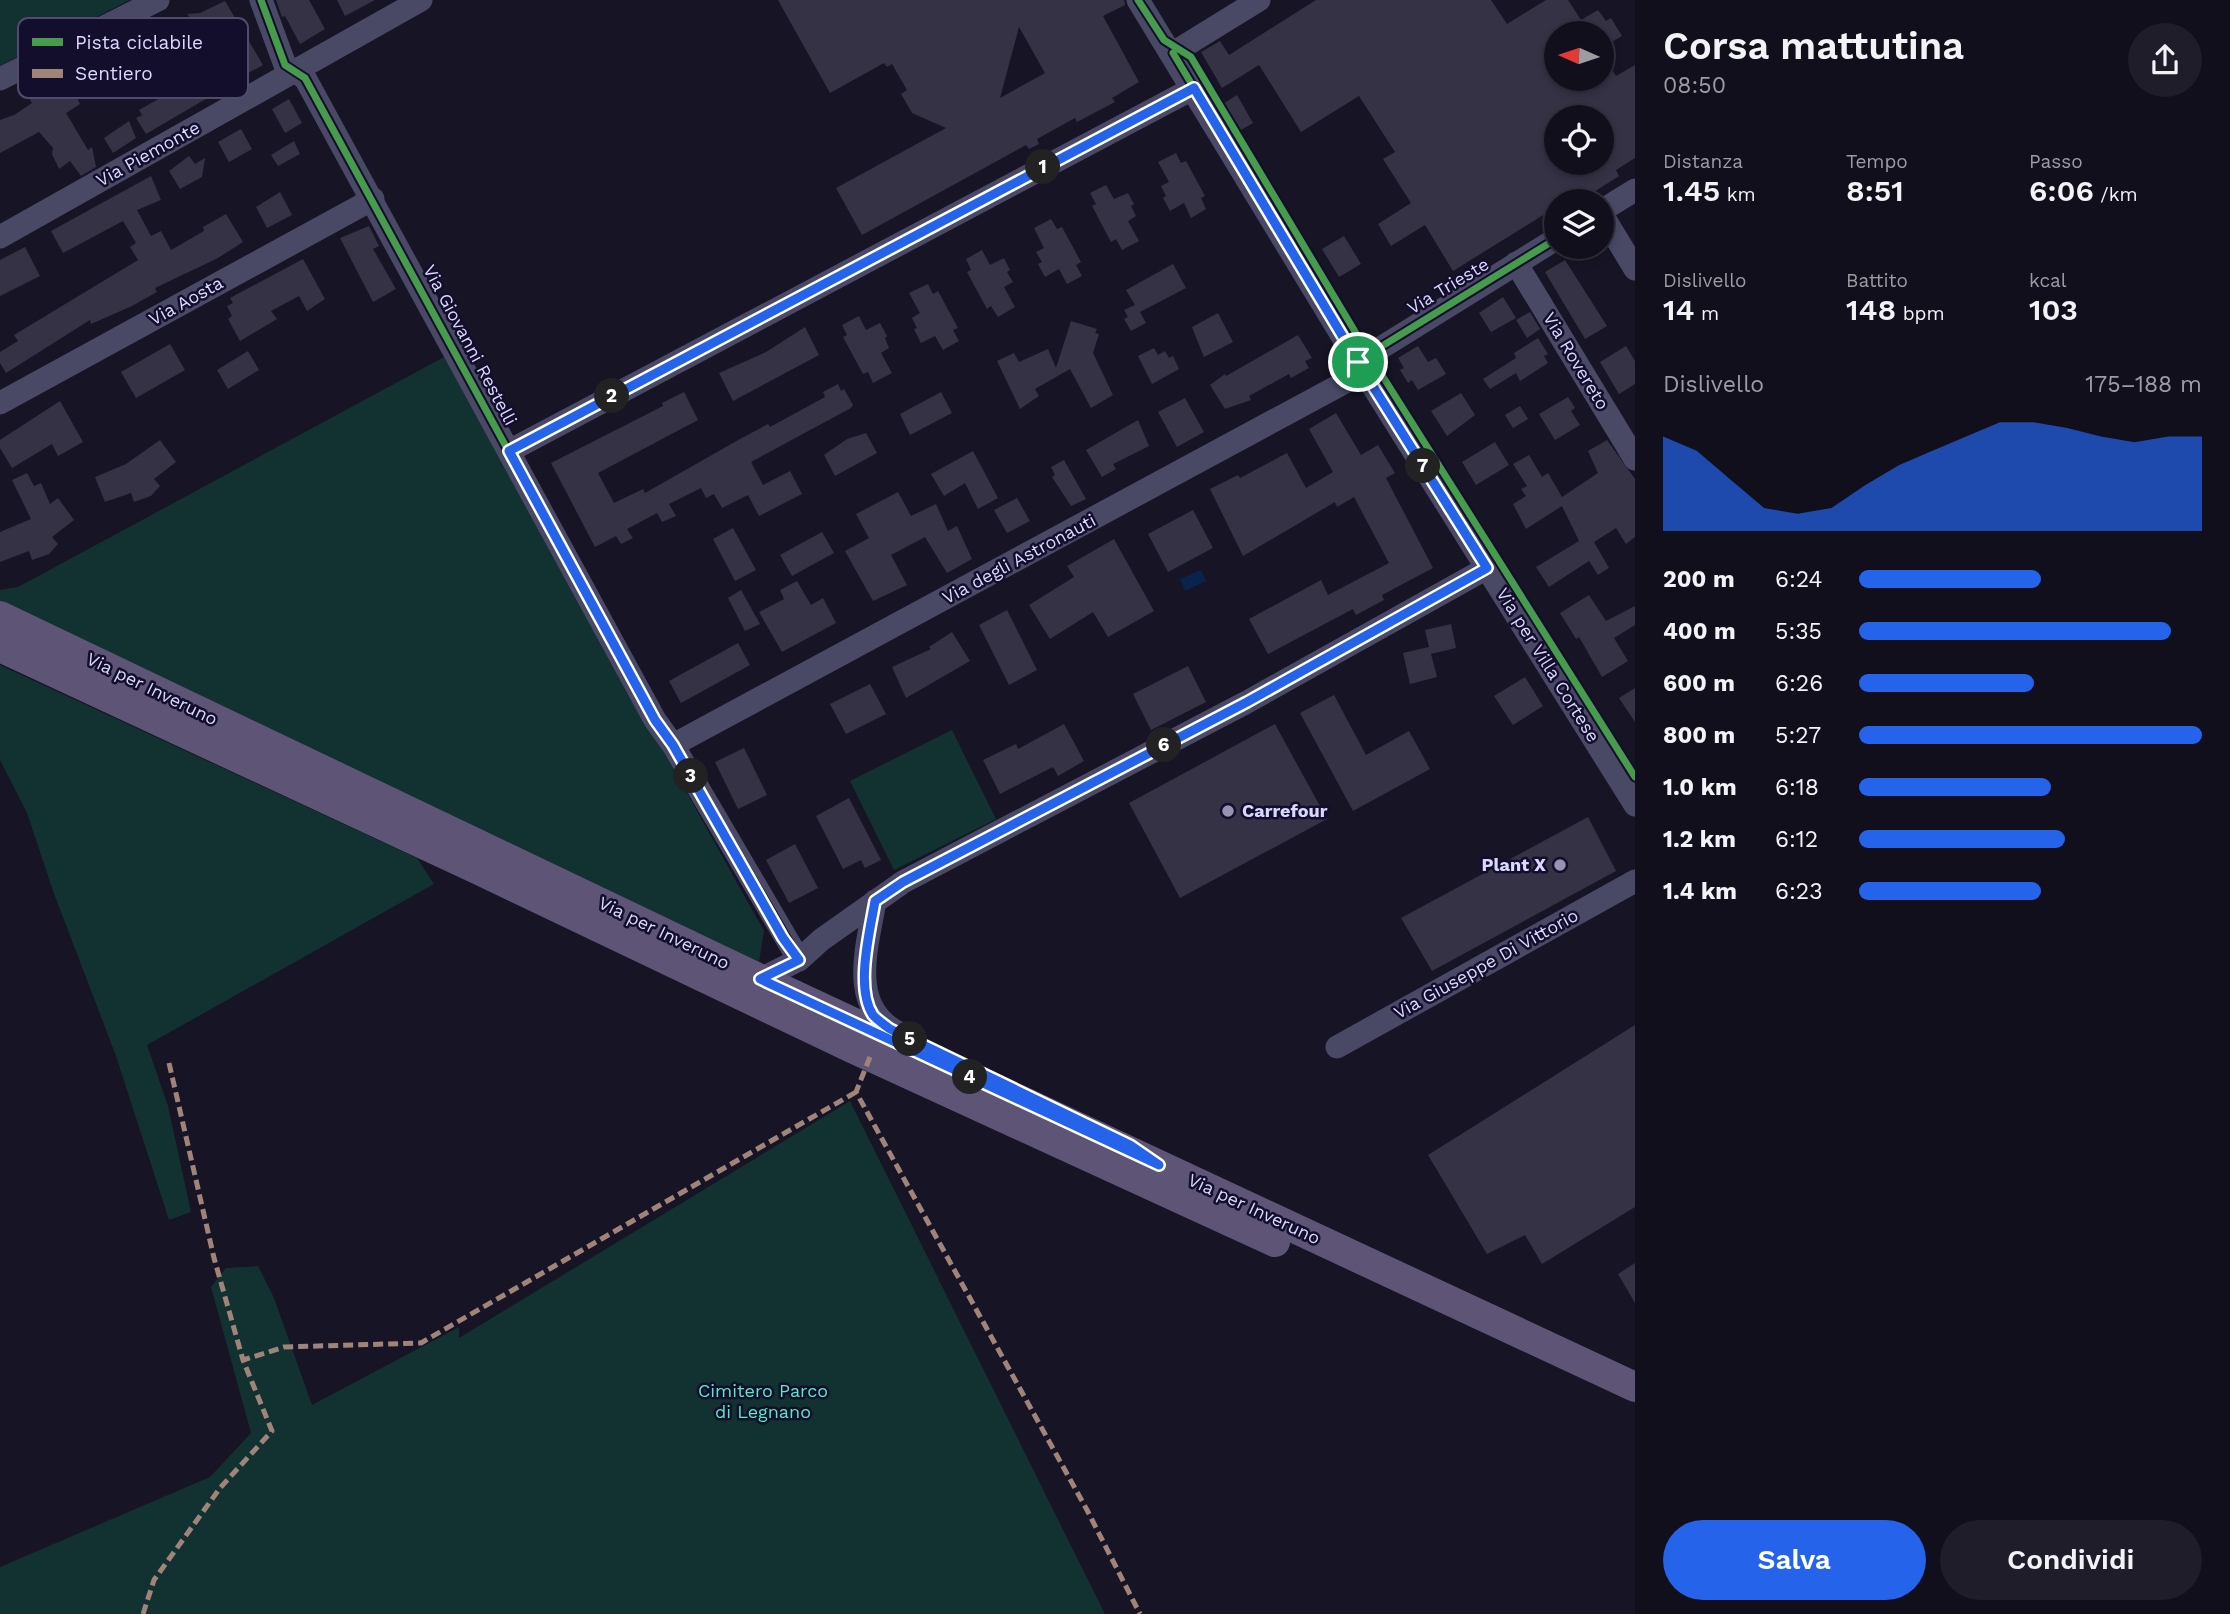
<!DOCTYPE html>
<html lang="it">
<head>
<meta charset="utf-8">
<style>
	body { margin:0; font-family:"Work Sans",sans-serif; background:#1e1d29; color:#f1f3f6; height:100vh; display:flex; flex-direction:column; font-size:26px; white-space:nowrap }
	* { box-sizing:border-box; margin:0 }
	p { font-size:23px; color:#9c9ca3 }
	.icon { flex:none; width:38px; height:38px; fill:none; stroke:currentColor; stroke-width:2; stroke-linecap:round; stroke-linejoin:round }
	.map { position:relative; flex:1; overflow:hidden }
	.drawer { display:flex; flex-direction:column; background:#110f1c; width:595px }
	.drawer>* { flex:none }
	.needle { width:46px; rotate:273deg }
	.fabs { position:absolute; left:1544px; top:21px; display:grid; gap:14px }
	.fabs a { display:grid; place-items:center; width:70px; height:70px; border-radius:50%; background:#110f1c; box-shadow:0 4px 10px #0003,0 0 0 2px #302f3b; font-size:35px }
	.pin { position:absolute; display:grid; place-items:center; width:60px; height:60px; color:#fff; margin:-30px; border:4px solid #fff; border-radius:50%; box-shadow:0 2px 7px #0007 }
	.km { position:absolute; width:35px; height:35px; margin:-18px; border-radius:50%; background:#222; color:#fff; font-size:19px; line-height:35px; text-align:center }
	.round { display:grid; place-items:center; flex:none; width:74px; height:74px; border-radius:37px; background:#1e1d29 }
	.headline { display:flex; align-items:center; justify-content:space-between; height:119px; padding:0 28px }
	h1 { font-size:38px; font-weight:600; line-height:52px }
	.figures { display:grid; grid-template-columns:repeat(3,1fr); gap:10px; height:119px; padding:7px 28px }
	.figures div { display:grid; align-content:center }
	.figures b { font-size:30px; font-weight:600 }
	.figures small { font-size:19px; font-weight:400 }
	.figures p { font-size:19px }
	.chart { height:196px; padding:14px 28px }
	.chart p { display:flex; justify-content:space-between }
	.chart svg { width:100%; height:126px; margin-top:7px; fill:#2563eb; opacity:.7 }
	.primary-button { display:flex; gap:14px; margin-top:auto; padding:14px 28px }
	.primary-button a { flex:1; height:80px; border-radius:42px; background:#2563eb; color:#fff; font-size:28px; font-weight:600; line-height:80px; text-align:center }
	.primary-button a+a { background:#1e1d29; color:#f1f3f6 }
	ul { padding:0 28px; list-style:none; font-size:23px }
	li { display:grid; grid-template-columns:112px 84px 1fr; align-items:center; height:52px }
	li i { height:18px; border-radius:9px; background:#2563eb }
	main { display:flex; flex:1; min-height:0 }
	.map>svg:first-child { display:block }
	.green { fill:#123131 }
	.water { fill:#09234c }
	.building { fill:#353246; fill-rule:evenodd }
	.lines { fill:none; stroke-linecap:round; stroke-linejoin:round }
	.minor { stroke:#494966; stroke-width:23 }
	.major { stroke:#5e5476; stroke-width:30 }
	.quiet { stroke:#a18479; stroke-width:5; stroke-dasharray:10 5; stroke-linecap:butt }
	.cycleway-casing { stroke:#120e2b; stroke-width:11 }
	.cycleway { stroke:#469c4c; stroke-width:7 }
	.route-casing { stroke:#fff; stroke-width:14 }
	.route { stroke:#2563eb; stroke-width:9 }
	.poi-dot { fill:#9693b3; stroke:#120e2b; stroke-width:2.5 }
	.labels { text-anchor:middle; stroke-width:5; stroke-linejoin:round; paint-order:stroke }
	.street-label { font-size:18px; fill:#dbd8ff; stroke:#120e2b }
	.poi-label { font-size:18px; font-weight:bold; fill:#dbd8ff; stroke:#120e2b; text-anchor:start }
	.park-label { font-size:18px; fill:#59eac1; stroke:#120e2b }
	.key { fill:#120e2b; stroke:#4e4b6b; stroke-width:2 }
	.key-label { font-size:19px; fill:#dbd8ff }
</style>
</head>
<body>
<main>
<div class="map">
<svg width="1635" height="1614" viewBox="0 0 1635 1614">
	<rect width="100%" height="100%" fill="#171425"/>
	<!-- green -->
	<path class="green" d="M0,0H130L0,66Z
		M444,357L764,931L759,962L0,602V590L18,587Z
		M0,665L417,858L434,884L147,1045L168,1106L191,1212L169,1220L116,1056L53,891L27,813L0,760Z
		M952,730L996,819L894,870L850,781Z
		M850,1101L1105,1614H0V1567L210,1477L251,1433L211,1287L226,1268L258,1266L274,1298L312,1405L459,1327V1338Z"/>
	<!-- water -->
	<path class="water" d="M1201,570L1206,581L1185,591L1180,579Z"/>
	<!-- building -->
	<path class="building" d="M276,0H309L325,29L300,44L285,16L282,17Z
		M337,0H375L345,16Z
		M778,0H1124L1125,5L1103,16L1139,82L1112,98L1115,102L1077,122L1075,118L1037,139L1039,144L1029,149L1026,145L862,235L836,188L946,128L912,113L901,94L907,90L892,64L887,67L884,63L830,93ZM1019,27L1045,73L1000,98Z
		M1316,0H1491L1507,24L1546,0H1568L1581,20L1598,10L1606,21L1611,18L1622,36L1601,48V33H1556V79H1601V53L1616,76L1635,65V158L1616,170L1619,176L1597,190L1578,201H1556V207L1453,271L1425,225L1391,246L1378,224L1411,203L1383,159L1395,152L1359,96L1301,132L1259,65L1222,88L1201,52L1220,41L1229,55ZM1556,117H1601V163H1556Z
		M225,1L263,65L239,78L216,35L178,48L181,54L122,88L116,86L101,92L90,70L167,28L175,42L196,26L187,14L200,13Z
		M204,73L216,93L146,134L136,118L142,115L139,110Z
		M67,76L80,104L66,113L88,150L92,147L96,167L81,176L70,161L59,169L52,154L53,148L39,132L0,153V120L14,115L32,103L29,98Z
		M1237,95L1253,123L1241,130L1224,103Z
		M289,99L302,123L285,133L272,109Z
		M129,121L136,138L113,153L104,138Z
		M241,129L252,149L229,162L218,142Z
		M294,141L300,154L278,166L271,155Z
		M1176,153L1181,163L1186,161L1205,196L1201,198L1206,209L1191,218L1184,203L1170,211L1163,198L1166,196L1161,186L1169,182L1158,162Z
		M189,156L195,164L205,158L202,177L180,189L169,171Z
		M151,176L161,200L137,210L151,236L161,231L171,250L204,231L203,227L226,214L243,242L218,258L155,288L157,292L132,306L91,324L90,320L6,373L0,363V352L18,341L14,335L138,260L130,247L136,243L123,221L63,253L51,231Z
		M1106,185L1114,199L1128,193L1134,204L1131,206L1136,216L1128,221L1139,241L1122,250L1116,239L1111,242L1092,206L1096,204L1090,193Z
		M280,192L292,215L267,228L256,207Z
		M1051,219L1057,229L1062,227L1081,262L1076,265L1082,276L1067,284L1059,269L1045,277L1038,264L1042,262L1036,252L1044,248L1034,228Z
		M369,226L379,246L373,249L396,289L373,302L340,238Z
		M1344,236L1361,264L1339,277L1322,249Z
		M25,247L40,276L0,296V260Z
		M982,250L990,265L1004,258L1010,270L1007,272L1013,282L1004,287L1015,307L998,317L991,306L987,309L967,272L971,270L966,259Z
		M303,259L325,299L307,311L299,296L271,311L277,319L240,341L228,319L232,316L227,306L233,303L230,298Z
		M1565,260L1607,326L1585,339L1545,272Z
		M1173,264L1186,288L1140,312L1146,323L1131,331L1124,319L1128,317L1124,310L1135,305L1126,290Z
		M928,284L933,294L938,291L958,328L953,330L959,341L943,350L935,336L921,343L914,329L917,328L912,318L920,313L909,293Z
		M1503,297L1516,318L1491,332L1479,313Z
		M1530,312L1540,329L1527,338L1516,320Z
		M1218,313L1233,342L1204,357L1192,327Z
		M859,316L866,330L880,323L887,336L885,338L889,348L881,353L892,373L873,383L868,372L863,374L843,337L847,335L842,325Z
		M1071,321L1097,329L1095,333L1099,334L1093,353L1113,395L1091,408L1070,369L1035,389L1039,396L1020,409L997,361L1014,353L1019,362L1048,349L1056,368Z
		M805,327L819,355L733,401L719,373L766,352Z
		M1298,335L1312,358L1305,361L1309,368L1291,378L1289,374L1249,396L1251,400L1225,409L1210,385L1225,374L1226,376Z
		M1538,338L1548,354L1544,356L1548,363L1520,381L1516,373L1490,389L1483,379L1516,358L1514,353Z
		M170,344L185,370L136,398L121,372Z
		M1418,346L1428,362L1436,358L1446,374L1418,390L1412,380L1408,383L1400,370L1404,368L1398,358Z
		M1626,346L1635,361V384L1619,394L1600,362Z
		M1154,348L1158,355L1165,351L1169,358L1173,356L1179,369L1152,384L1138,356Z
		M248,351L259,370L228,389L217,370Z
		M838,384L841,391L844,389L853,405L851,408L751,462L763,485L790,471L802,494L759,516L748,495L722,508L714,494L706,498L701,488L669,504L676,516L662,522L657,513L627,529L633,538L621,544L616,536L595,547L551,463L663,406L662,403L684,392L698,420L598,473L614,503L643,489L645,493L740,439L768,424L770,427L825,397L823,392Z
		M941,392L952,413L910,435L900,414Z
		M1461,393L1475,415L1447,436L1431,411Z
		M1568,397L1575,408L1571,411L1580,425L1555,440L1539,414Z
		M1185,398L1204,432L1177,447L1158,412Z
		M60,401L83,442L58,456L52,444L12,468L0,448V440Z
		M1520,406L1528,419L1513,428L1505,415Z
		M1336,413L1361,455L1378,445L1395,473L1386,478L1433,568L1382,595L1384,600L1356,615L1353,609L1268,654L1249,619L1321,580L1328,595L1389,563L1354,497L1337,507L1335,502L1243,556L1210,489L1238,475L1240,478L1287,453L1306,488L1333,472L1309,429Z
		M1138,420L1149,446L1113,464L1116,469L1102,477L1086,450Z
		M866,433L877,453L835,476L824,455L847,439Z
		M160,440L176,462L154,479L160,486L151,496L134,502L131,493L105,502L95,477L126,464Z
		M1607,440L1635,479V537L1626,544L1616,528L1594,542L1609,568L1598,575L1589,561L1549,587L1536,567L1579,541L1562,506L1526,529L1513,504L1526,496L1521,489L1527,486L1513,464L1529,455L1542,477L1548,473L1562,497L1598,473L1588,451Z
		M1495,442L1509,465L1476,485L1462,462Z
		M973,451L998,498L978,509L965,483L944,496L931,474Z
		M1064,460L1086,499L1071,506L1052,477L1055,475L1051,467Z
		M27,473L34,486L41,483L50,504L58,498L74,520L52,537L58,544L49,554L32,560L29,551L0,562V532L31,519L12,480Z
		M898,492L911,516L936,504L948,531L957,526L972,559L947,573L925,537L891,555L907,585L873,601L845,551L869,538L856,514Z
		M1017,498L1030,521L1007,533L994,510Z
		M1193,510L1213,548L1168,572L1148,534Z
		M733,528L756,570L735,581L713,539Z
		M822,532L834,553L792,576L780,555Z
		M1114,539L1154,611L1108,637L1093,612L1050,639L1029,605L1074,577L1067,566Z
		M797,581L811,605L823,598L836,623L782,652L759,612L784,599L780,590Z
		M741,590L760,624L745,631L728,598Z
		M1589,595L1606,621L1635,606V625L1614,638L1628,661L1602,677L1579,637L1576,639L1560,613Z
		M1007,610L1037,670L1009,685L979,625Z
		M1451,624L1456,648L1431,654L1437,677L1410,684L1403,653L1429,647L1425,630Z
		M952,632L970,661L906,698L892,667L931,649L929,647Z
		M738,643L750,665L681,703L669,681Z
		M1188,666L1206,702L1151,730L1133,694Z
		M1525,677L1543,706L1513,725L1494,696Z
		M870,684L886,714L846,734L830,704Z
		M1635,688V722L1619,698Z
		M1334,695L1366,755L1409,731L1430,769L1353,811L1300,713Z
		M1064,724L1084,761L1058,776L1053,767L1000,794L983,760L1016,744L1018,749Z
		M1275,724L1327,819L1180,898L1129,803Z
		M744,748L767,795L738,809L715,762Z
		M849,798L881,860L865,868L861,860L843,869L816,816Z
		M1588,817L1616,871L1432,971L1401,918Z
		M795,844L818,888L789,903L766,860Z
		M1635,1025V1207L1542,1264L1525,1235L1487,1254L1428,1155Z
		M1635,1263V1303L1618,1274Z"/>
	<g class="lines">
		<!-- minor -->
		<path class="minor" d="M261,0L285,65L305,78L655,720L673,745L799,960
			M1138,0L1364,372L1635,805
			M1173,53L1259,0
			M0,79L158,0
			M1601,211L1635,190
			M1601,213L1635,269
			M0,237L421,0
			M1516,263L1635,459
			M1358,362L1556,239
			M0,403L373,199
			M509,451L1194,88
			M673,745L1364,372
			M875,901C867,948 847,1009 901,1034
			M760,979L799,960L821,940L903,882L1247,702L1487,568
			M1337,1047L1635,881"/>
		<!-- major -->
		<path class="major" d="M0,616L760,979L1635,1387
			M0,647L481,871L854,1049L1275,1242"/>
		<!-- quiet -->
		<path class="quiet" d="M870,1057L856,1092L1087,1510L1140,1614
			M169,1063L214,1258L243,1360
			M143,1614L154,1580L220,1488L272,1431L243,1360L284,1347L421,1343L856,1092"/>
		<!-- cycleway casing -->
		<g class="cycleway-casing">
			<path id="cycleway" d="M261,0L285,65L305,78L655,720L673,745L799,960
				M1138,0L1164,40L1191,57L1363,345L1635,777
				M1173,53L1371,383
				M1361,359L1556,239"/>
		</g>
		<!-- cycleway -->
		<use href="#cycleway" class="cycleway"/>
	</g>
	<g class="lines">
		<!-- route casing -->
		<g class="route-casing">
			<path id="route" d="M1194,88L1364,372L1487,568L1247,702L903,882L875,901C870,931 855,988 873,1015C877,1020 885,1025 890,1029L1130,1145L1159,1165L760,979L799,960L783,938L673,745L655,720L509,451Z"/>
		</g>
		<!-- route -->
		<use href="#route" class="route"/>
	</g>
	<!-- markers -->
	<g class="poi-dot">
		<circle cx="1228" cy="811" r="7"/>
		<circle cx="1560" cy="865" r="7"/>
	</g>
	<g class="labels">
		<!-- street labels -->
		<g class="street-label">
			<text transform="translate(148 154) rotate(-29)" y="6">Via Piemonte</text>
			<text transform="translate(1448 286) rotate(-31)" y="6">Via Trieste</text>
			<text transform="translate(186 301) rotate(-29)" y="6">Via Aosta</text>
			<text transform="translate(470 345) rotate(62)" y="6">Via Giovanni Restelli</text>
			<text transform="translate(1576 361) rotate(59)" y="6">Via Rovereto</text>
			<text transform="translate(1019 559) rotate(-28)" y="6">Via degli Astronauti</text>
			<text transform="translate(1548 665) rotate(58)" y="6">Via per Villa Cortese</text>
			<text transform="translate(152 689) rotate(26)" y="6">Via per Inveruno</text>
			<text transform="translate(664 933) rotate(26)" y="6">Via per Inveruno</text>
			<text transform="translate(1486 964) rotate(-29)" y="6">Via Giuseppe Di Vittorio</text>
			<text transform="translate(1254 1209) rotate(25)" y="6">Via per Inveruno</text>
		</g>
		<!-- poi labels -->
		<g class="poi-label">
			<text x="1242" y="817">Carrefour</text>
			<text x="1546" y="871" text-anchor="end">Plant X</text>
		</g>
		<!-- park labels -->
		<g class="park-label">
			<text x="763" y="1397">Cimitero Parco<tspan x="763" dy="21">di Legnano</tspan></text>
		</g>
	</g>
	<!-- legend -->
	<rect x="18" y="18" width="230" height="80" rx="10" class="key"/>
	<rect x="32" y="38" width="31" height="8" fill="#469c4c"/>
	<rect x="32" y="69" width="31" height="9" fill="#a18479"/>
	<g class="key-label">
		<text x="75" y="49">Pista ciclabile</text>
		<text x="75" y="80">Sentiero</text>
	</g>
</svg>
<div class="fabs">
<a><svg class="needle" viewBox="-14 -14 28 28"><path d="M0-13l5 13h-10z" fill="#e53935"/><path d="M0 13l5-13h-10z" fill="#9c9ca3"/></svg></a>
<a><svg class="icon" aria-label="locate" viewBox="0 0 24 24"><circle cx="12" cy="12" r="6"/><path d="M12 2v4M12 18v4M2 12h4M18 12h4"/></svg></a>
<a><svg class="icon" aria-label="layers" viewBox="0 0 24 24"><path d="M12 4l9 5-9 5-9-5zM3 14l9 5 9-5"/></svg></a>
</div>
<div class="pin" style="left:1358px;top:362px;background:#1e9e55"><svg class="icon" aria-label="arrive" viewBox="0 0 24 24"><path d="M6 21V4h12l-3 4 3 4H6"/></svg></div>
<b class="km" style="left:1043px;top:167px">1</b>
<b class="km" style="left:612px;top:396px">2</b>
<b class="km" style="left:691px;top:776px">3</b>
<b class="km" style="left:970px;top:1077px">4</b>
<b class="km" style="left:910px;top:1039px">5</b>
<b class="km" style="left:1164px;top:745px">6</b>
<b class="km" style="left:1423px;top:466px">7</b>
</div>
<section class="drawer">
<div class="headline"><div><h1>Corsa mattutina</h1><p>08:50</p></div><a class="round"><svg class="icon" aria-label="share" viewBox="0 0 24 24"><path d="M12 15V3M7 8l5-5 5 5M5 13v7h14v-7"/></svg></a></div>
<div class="figures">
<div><p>Distanza</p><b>1.45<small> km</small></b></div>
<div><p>Tempo</p><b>8:51</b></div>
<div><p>Passo</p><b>6:06<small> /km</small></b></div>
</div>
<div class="figures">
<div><p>Dislivello</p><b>14<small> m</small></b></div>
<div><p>Battito</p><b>148<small> bpm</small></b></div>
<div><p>kcal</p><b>103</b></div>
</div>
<div class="chart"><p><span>Dislivello</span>175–188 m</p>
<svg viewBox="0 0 160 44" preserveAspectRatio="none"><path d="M0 44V11L10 16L20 26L30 36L40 38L50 36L60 28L70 21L80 16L90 11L100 6L110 6L120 8L130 11L140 13L150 11L160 11V44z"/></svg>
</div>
<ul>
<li><b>200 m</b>6:24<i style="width:53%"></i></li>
<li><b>400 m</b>5:35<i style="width:91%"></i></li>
<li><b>600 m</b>6:26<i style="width:51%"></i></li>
<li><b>800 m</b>5:27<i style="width:100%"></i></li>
<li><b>1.0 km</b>6:18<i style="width:56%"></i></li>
<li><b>1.2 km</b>6:12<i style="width:60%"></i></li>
<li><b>1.4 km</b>6:23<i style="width:53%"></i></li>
</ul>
<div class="primary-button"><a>Salva</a><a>Condividi</a></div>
</section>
</main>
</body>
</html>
